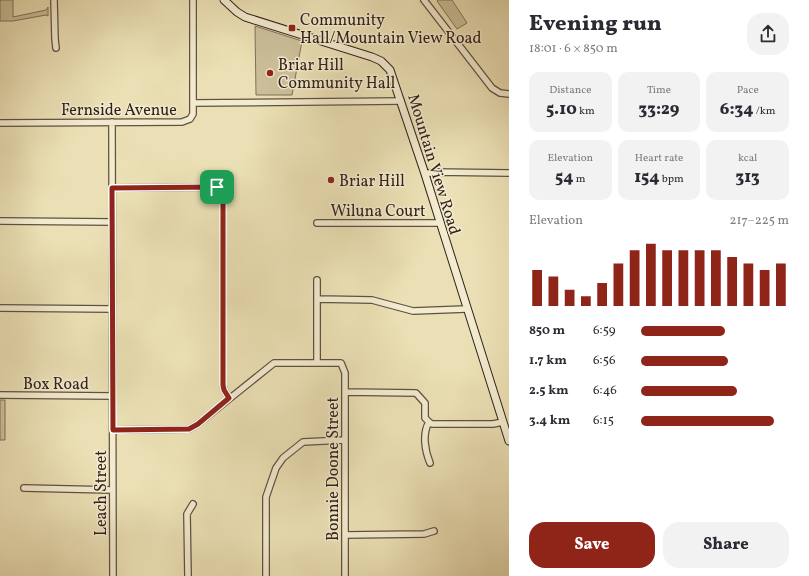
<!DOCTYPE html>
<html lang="en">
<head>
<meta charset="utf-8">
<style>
	body { margin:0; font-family:Vollkorn,serif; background:#f2f2f3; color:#2b2b33; height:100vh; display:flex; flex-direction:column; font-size:15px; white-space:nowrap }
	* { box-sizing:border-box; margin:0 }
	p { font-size:13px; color:#7c7c81 }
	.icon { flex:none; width:22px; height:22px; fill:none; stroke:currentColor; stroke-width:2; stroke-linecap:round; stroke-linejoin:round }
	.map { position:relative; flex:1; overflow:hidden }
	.panel { display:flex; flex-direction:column; background:#fff; width:300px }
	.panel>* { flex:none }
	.pin { position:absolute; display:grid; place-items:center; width:34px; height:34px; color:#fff; margin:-17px; border-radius:8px; box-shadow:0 2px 6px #0006 }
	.round { display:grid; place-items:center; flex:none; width:42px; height:42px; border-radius:16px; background:#f2f2f3 }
	.headline { display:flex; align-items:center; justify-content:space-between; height:68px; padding:0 20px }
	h1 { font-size:22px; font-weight:800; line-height:30px }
	.stats { display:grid; grid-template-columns:repeat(3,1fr); gap:6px; height:68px; padding:4px 20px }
	.stats div { display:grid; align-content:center; border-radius:10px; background:#f2f2f3; text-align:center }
	.stats b { font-size:17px; font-weight:800 }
	.stats small { font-size:11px; font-weight:400 }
	.stats p { font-size:11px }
	.chart { height:112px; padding:8px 20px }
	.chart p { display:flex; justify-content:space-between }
	.chart svg { width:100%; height:72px; margin-top:4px; stroke:#8f2418; stroke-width:6 }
	.cta { display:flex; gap:8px; margin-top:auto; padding:8px 20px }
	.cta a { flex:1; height:46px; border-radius:16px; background:#8f2418; color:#fff; font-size:16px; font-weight:800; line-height:46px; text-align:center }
	.cta a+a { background:#f2f2f3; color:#2b2b33 }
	ul { padding:0 20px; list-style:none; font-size:13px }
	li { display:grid; grid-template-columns:64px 48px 1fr; align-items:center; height:30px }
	li i { height:10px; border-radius:5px; background:#8f2418 }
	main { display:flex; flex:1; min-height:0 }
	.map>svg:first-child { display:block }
	.green { fill:#ccc09b; stroke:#7f705a }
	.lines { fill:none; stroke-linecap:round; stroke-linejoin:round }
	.street-casing { stroke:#605141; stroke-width:8 }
	.secondary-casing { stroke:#32211a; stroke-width:9 }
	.street { stroke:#f2ebcf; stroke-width:5.5 }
	.secondary { stroke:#f2ebcf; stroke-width:7 }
	.route-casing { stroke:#fff; stroke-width:8 }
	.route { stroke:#8f2418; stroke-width:5 }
	.poi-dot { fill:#8f2418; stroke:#f2ebcf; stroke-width:1.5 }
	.labels { text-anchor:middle; stroke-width:3; stroke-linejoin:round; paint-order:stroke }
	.poi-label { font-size:16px; fill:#32211a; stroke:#f2ebcf; text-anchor:start }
	.street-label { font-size:16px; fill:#32211a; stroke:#f2ebcf }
</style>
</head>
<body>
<main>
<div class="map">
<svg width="509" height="576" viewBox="0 0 509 576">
	<rect width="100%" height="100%" fill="#ebe0b5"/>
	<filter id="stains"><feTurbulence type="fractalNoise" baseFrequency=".005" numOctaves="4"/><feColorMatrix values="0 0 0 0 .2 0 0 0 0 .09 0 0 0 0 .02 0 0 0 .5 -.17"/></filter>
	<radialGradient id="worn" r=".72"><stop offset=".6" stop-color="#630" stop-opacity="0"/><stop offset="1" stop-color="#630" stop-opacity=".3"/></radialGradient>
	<!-- green -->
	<path class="green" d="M0,0H13V17L46,10L48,7V16L46,15L13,21H0Z
		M438,0H452L467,23L457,29L437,1Z
		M255,26L302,41L292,95H256Z
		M0,400H5V440H0Z"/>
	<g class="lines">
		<!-- street casing -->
		<g class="street-casing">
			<path id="street" d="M54,0L55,39L56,48
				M424,0L492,88L500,93L509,94
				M193,103L401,101
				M112,122L113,576
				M0,123L182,122L190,119L193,114V0
				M425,174L434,172L509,173
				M112,188L217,187L222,189L223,194V385L224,390L229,398
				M0,221L112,222
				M317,223H439
				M317,299L372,300L413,311L466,309
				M0,308L112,309
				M317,362V280
				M345,392L416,393L425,403V418L429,422
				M0,395L112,396
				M429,422L432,424H493L503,422
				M429,422C422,434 425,451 430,463
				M113,430L189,429L198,424L274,363H341L345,373V576
				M24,488L112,490
				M345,535L424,534L434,531
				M188,576L187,514L193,504
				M266,576V497L276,468L283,458L303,442L344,440"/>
		</g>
		<!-- secondary casing -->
		<g class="secondary-casing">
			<path id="secondary" d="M224,0L237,12L245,17L372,57L381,61L390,70L425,174L509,441"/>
		</g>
		<!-- street -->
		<use href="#street" class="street"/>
		<!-- secondary -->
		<use href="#secondary" class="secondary"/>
	</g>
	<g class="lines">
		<!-- route casing -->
		<g class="route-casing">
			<path id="route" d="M217,187L222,189L223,194V385L224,390L229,398L198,424L189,429L113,430L112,188Z"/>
		</g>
		<!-- route -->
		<use href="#route" class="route"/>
	</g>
	<!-- markers -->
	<g class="poi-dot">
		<rect x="288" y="24" width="8" height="8" rx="2"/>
		<circle cx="270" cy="73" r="4"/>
		<circle cx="331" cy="180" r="4"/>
	</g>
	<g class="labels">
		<!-- poi labels -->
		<g class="poi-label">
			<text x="300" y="25">Community<tspan x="300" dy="18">Hall/Mountain View Road</tspan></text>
			<text x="278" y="70">Briar Hill<tspan x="278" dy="18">Community Hall</tspan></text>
			<text x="339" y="186">Briar Hill</text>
		</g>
		<!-- street labels -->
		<g class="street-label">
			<text x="119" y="115">Fernside Avenue</text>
			<text transform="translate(435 164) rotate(73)" y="6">Mountain View Road</text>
			<text x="378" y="216">Wiluna Court</text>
			<text x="56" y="389">Box Road</text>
			<text transform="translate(332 469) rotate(-90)" y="6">Bonnie Doone Street</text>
			<text transform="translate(100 493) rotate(-90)" y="6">Leach Street</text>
		</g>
	</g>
	<rect width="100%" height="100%" filter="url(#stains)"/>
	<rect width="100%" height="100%" fill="url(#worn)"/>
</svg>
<div class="pin" style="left:217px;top:187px;background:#1e9e55"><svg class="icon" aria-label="arrive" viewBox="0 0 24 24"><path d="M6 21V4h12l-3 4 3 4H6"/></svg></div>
</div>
<section class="panel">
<div class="headline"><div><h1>Evening run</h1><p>18:01 · 6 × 850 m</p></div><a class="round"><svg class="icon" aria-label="share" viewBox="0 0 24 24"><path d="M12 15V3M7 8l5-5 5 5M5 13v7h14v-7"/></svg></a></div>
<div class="stats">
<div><p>Distance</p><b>5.10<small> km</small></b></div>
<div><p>Time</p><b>33:29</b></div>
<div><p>Pace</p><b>6:34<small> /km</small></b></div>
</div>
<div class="stats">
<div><p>Elevation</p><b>54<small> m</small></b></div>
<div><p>Heart rate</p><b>154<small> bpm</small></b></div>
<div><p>kcal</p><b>313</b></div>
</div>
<div class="chart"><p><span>Elevation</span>217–225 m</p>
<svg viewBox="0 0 160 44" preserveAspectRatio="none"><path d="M5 44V22M15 44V26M25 44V34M35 44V38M45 44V30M55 44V18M65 44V10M75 44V6M85 44V10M95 44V10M105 44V10M115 44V10M125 44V14M135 44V18M145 44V22M155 44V18"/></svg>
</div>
<ul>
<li><b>850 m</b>6:59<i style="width:57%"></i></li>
<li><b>1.7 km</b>6:56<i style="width:59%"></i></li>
<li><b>2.5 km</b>6:46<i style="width:65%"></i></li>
<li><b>3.4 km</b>6:15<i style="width:90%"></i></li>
</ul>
<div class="cta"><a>Save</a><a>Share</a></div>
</section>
</main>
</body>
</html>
